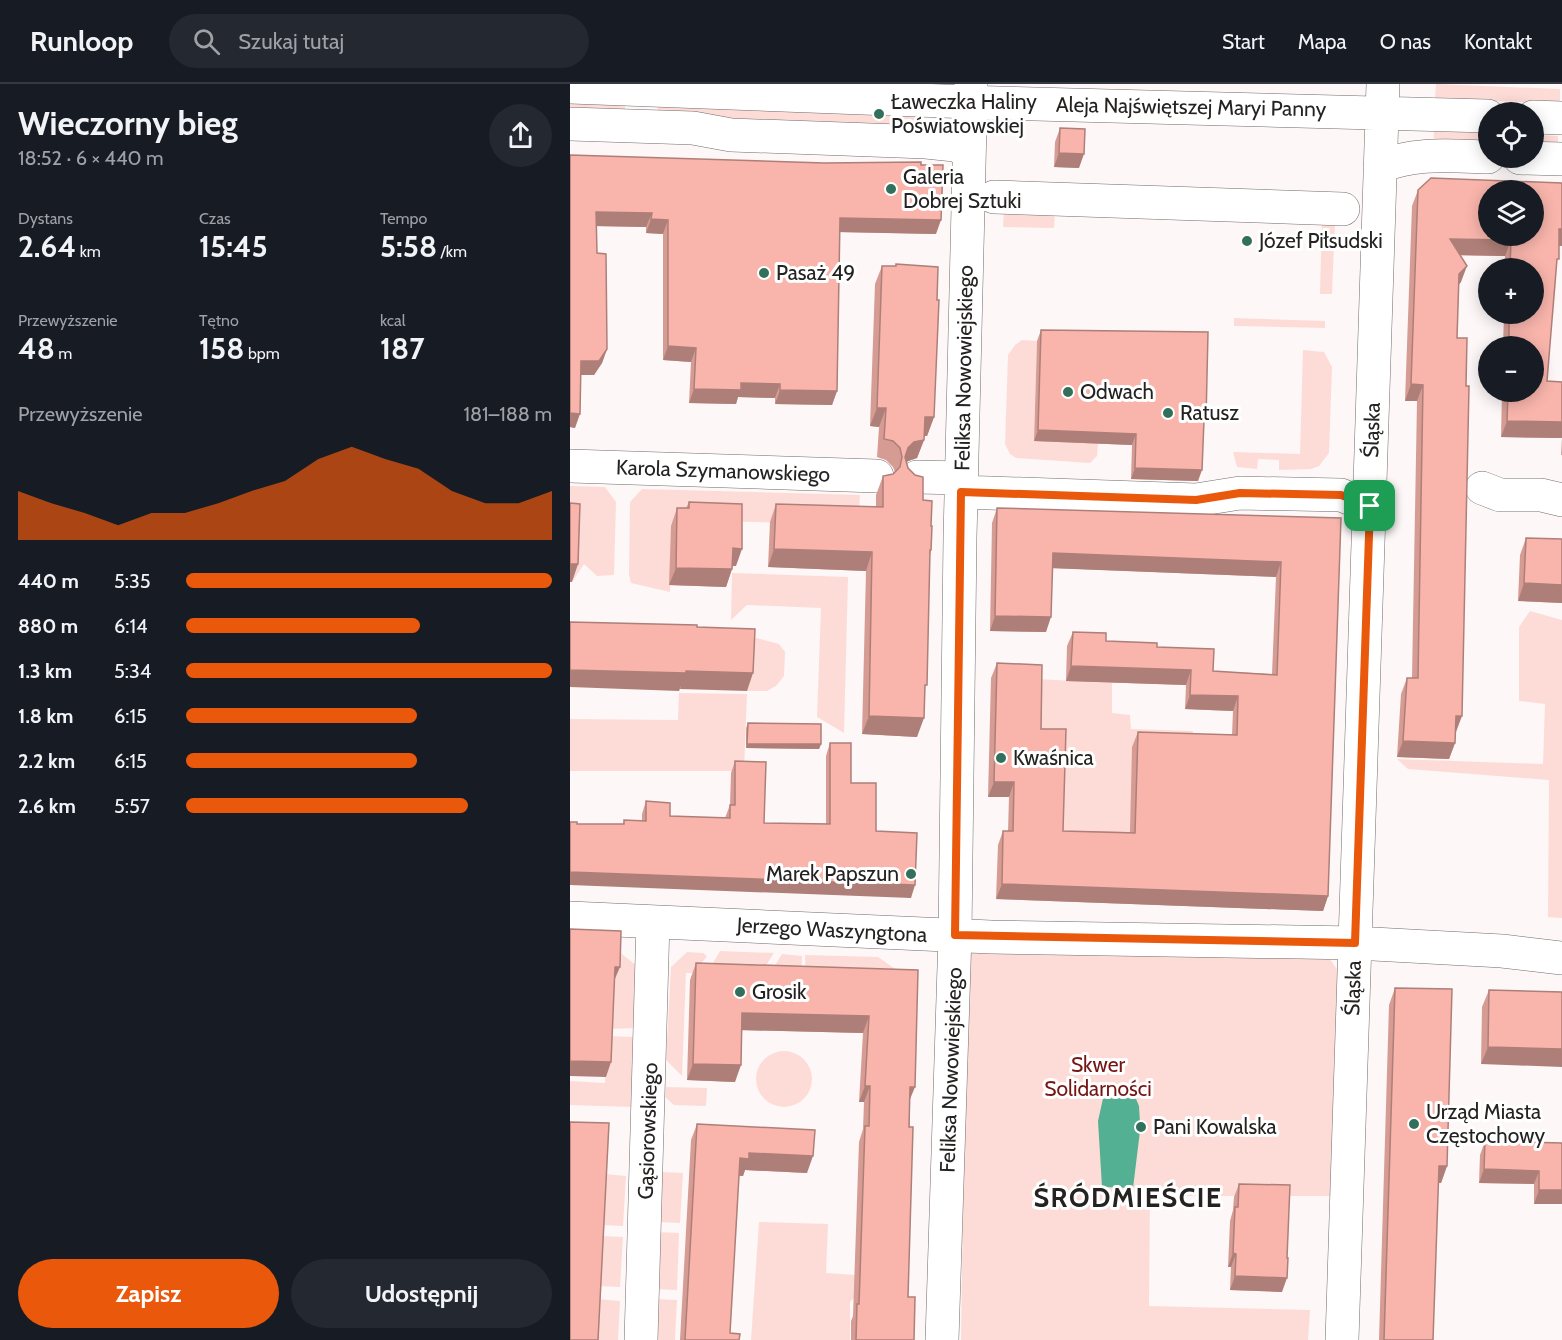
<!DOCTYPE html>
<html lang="pl">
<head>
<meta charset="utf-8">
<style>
	body { margin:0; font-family:Cabin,sans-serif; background:#242831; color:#f1f3f6; height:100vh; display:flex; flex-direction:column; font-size:22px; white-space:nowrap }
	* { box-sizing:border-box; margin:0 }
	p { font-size:20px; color:#9ea1a6 }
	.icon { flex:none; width:33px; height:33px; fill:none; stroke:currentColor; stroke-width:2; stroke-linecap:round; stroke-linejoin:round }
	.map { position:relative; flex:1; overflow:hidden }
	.sheet { display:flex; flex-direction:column; background:#171b24; width:570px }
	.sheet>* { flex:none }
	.buttons { position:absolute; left:908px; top:18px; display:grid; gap:12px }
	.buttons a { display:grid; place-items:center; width:66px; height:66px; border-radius:50%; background:#171b24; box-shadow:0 3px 15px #0003; font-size:30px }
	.pin { position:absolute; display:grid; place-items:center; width:51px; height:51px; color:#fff; margin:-26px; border-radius:12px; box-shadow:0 3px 9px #0006 }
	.round { display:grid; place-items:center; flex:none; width:63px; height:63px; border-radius:32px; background:#242831 }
	.headline { display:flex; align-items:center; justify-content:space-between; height:102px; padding:0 18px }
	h1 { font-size:33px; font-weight:700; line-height:45px }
	.stats { display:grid; grid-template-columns:repeat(3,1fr); gap:9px; height:102px; padding:6px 18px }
	.stats div { display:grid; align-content:center }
	.stats b { font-size:30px; font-weight:700 }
	.stats small { font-size:16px; font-weight:400 }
	.stats p { font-size:16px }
	.chart { height:168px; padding:12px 18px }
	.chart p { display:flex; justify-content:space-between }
	.chart svg { width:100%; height:108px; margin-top:6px; fill:#ea580c; opacity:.7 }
	.primary-button { display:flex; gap:12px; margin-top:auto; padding:12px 18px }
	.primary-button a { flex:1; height:69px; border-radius:36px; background:#ea580c; color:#fff; font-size:24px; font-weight:700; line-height:69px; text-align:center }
	.primary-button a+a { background:#242831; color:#f1f3f6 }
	ul { padding:0 18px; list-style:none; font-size:20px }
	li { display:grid; grid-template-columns:96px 72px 1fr; align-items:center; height:45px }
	li i { height:15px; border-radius:8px; background:#ea580c }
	header { display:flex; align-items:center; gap:36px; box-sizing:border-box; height:84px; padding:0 30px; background:#171b24; border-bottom:2px solid #363941 }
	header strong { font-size:28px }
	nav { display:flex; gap:33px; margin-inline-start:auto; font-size:21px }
	.search { width:420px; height:54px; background:#242831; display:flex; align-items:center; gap:15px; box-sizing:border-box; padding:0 21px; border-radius:33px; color:#9ea1a6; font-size:22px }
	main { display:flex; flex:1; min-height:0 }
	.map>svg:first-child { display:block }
	.green { fill:#fddcd7 }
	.water { fill:#53b092 }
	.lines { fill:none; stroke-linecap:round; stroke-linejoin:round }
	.minor-casing { stroke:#716c6b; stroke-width:34 }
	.minor { stroke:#fff; stroke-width:33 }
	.wall { fill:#d69c94 }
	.shaded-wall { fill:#ae7f78 }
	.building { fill:#f9b5ac; stroke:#ae7f78; stroke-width:1.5; fill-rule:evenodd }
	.route-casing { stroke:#fff; stroke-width:12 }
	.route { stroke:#ea580c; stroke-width:8 }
	.poi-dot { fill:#32705c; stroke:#fff; stroke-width:2 }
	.labels { text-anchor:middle; stroke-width:6; stroke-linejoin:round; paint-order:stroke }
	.poi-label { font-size:21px; fill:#252322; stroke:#fff; text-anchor:start }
	.street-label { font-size:21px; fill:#252322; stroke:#fff }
	.park-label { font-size:21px; fill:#751614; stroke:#fff }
	.district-label { font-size:27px; font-weight:bold; letter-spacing:1.5px; fill:#252322; stroke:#fff }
</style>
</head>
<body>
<header>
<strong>Runloop</strong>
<div class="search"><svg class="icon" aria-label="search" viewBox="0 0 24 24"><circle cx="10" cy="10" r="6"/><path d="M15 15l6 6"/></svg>Szukaj tutaj</div>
<nav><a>Start</a><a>Mapa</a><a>O nas</a><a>Kontakt</a></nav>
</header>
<main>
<section class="sheet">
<div class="headline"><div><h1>Wieczorny bieg</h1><p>18:52 · 6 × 440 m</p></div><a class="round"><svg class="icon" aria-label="share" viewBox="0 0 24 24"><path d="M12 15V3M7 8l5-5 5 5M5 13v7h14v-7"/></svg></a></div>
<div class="stats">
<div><p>Dystans</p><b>2.64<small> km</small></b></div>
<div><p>Czas</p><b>15:45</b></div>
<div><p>Tempo</p><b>5:58<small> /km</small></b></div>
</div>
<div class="stats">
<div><p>Przewyższenie</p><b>48<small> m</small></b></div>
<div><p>Tętno</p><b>158<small> bpm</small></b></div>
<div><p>kcal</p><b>187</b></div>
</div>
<div class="chart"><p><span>Przewyższenie</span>181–188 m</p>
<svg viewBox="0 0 160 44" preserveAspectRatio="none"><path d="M0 44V24L10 29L20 33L30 38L40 33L50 33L60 29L70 24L80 20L90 11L100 6L110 11L120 15L130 24L140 29L150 29L160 24V44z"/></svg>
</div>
<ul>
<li><b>440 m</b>5:35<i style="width:100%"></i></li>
<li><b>880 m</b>6:14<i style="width:64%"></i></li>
<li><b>1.3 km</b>5:34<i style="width:100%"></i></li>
<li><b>1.8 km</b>6:15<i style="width:63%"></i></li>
<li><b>2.2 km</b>6:15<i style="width:63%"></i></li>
<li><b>2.6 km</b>5:57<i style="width:77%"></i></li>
</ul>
<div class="primary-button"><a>Zapisz</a><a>Udostępnij</a></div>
</section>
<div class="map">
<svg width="992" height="1256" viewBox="0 0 992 1256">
	<rect width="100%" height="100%" fill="#fdf7f7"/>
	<!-- green -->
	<path class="green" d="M866,0L990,5V19L865,15Z
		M0,19L55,20V34L0,33Z
		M88,22L293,28V31L312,32L313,29L347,30V44L87,36Z
		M864,47L918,49V63L863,61Z
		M963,51L988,52V65L963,64Z
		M434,125L485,126L484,144L433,143Z
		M752,137H765L762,210H750Z
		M664,234L755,237V244L664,242Z
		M452,256L467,257L464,357L528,359L527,372L520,379L446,374L440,370L435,360L438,271L445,261Z
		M733,266L754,268L762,283L759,369L749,382L741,385L709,386V376L688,375L687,385L667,383L663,368L730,370Z
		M0,402L35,403L46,418L44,491L27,492L14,480L3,497L5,436H0Z
		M72,405L290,411L288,441L112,436L101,442L100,508L61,499L59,490L60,418Z
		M162,489L278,493L274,649L247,633L251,524L177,521L161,536Z
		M960,527L992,536V834L978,833L979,696L838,685L827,675L973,680L975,620L949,617V543Z
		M179,552L209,560L215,568L214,592L206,602L197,607H177Z
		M467,595L542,599V629L560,631L561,645L623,647V665L566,764L482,766L465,659Z
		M109,609L177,610L174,687H0V635L108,636Z
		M405,866L759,874L769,888L764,1112H580L579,1222L740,1226L738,1256H391L396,901L399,871Z
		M48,867L67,882L65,944L38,945Z
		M150,867L204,869L185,898L133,896Z
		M117,868L133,869L137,872L124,889H116L112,992L96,976L101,883Z
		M212,870L232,872L231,900L194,899Z
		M235,871L308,873L331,889L236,900Z
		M37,952L64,953L61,1023L0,1021V997L35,999Z
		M186 995a28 28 0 1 1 56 0a28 28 0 1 1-56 0Z
		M96,1003L137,1004L136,1022L104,1021L95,1013Z
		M91,1088L113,1089L110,1139L88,1138Z
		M34,1090L56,1092L53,1142L31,1141Z
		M189,1138L258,1140L256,1189L285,1191L284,1214L280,1218V1256H181Z
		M86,1148L109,1149L107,1206L84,1205Z
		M31,1152L53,1153L50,1203L28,1202Z
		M28,1215L50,1217L48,1256H25Z
		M85,1215L107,1216L105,1256H83Z"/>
	<!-- water -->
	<path class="water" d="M534,1010H564L569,1022L570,1039H565V1046L570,1047L563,1104L532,1103L528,1037Z"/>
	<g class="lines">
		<!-- minor casing -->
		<g class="minor-casing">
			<path id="minor" d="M0,3L427,19L918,32
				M963,33L992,34
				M0,40L123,44L161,51L356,58L385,61L399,67
				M950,74L992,75
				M810,83C843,68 882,72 918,73
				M424,113L773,125
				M0,382L307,392
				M347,393L392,394
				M912,404L930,411H971L992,416
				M391,408L626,416L670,409L771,411L799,422
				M0,834L421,853L785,859L932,867L992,874
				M71,1256L83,838
				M372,1256L385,851L390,454L401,0
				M772,1256L813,0"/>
		</g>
		<!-- minor -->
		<use href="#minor" class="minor"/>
	</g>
	<!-- wall -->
	<path class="wall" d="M490,44L509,84L484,83L485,58Z
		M0,71L366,150L270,148L267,307L262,321L205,320V314L168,313L166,320L119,319L121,278L93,276V150L76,149V143L27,142V169L37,265L32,279L24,291H10L5,344L0,343Z
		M992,99V162H989L986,184L977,297L992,298V371H991L992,354L931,353L932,308H963V262H933L934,230H963V184H935V172L890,171L891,198L889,200L887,254L886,648H885V659L879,675L827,673L831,610L837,594H842L847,317H835L842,122L848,106Z
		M326,180L364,333L357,352H354V356L347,374L336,378L338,384L353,416L361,442V466L360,471L355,606L347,653L292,650L296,487L198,483L200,438L206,420L306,423V411L313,392L323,390L325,388L323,383L316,376L307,373L309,343L300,342L305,200L312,182H325Z
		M471,246L634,343L628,397L561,395L562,361L464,357L467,257Z
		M119,418L166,482H162V485L156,503L99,501L101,442L107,424H116Z
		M427,424L771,434L758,812L753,827L426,815L428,761L433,747H438L439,713H418L421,594L427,579L471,645L493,747L560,748L562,663L568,648L662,651L663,627L615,625L616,601L496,597L497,562L503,548L536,557L587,563L643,587L702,590L706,493L483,484L476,548L420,547L422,439Z
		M956,454L992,455V519L948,517L950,471Z
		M178,639L251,660L249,665L176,664V644Z
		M260,659L341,814L7,740H53L54,736L72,737V730L76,717L100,732L155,734L160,721L161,689L165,677L194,739L256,740V672Z
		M126,879L348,886L340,1016L338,1213L344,1256H281V1237L283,1232L289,1058L293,1045L294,1018H289L293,949L172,946L165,998L117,996L120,896Z
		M825,904L877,1082L871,1099H868L863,1256H809L819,921Z
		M919,906L992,908L911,980L912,923Z
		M127,1040L237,1089L175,1086L173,1092H169L160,1249L169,1256H110L121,1056Z
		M915,1057L992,1059V1120H964V1100L909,1099L910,1071Z
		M669,1100L712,1208L660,1206L661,1183H658L660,1137L663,1126L664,1113Z"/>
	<!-- shaded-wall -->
	<path class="shaded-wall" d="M489,69L514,70L509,84L484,83Z
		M26,128L82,129L76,143L21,142Z
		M270,134L371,136L366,150L265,148Z
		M81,135L98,136L93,150L76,149Z
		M989,145H992V162L983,161Z
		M880,155L941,156L935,172L874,171Z
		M897,182L891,198L883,207L889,190Z
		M98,262L126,264L121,278L93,276Z
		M37,265L32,279L24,291H6L11,277Z
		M171,299L210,300L205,314L168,313L166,320L119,319L124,305Z
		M841,300L853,301L847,317H835Z
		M210,306L267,307L262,321L205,320Z
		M307,324H316L309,343L300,342Z
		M0,329L10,330L5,344L0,343Z
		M355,333H364L357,352H348Z
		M937,337L992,338V354L931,353Z
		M468,346L566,350L562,361L464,357Z
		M354,356L347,374L338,377L331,383L338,364L344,358Z
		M565,384L632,386L628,397H625L561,395Z
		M163,464L172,465L166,482H157Z
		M204,465L302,468L296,487L198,483Z
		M483,469L711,478L706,493L478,484Z
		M0,480H8L2,498H0Z
		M106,484L162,485L156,503L99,501Z
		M954,499L992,501V519L948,517Z
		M425,532L481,533L476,548L420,547Z
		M501,582L621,586L616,601L496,597Z
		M0,586L116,589L109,607L0,603Z
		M116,587L183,589L177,607L110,605Z
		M620,611L668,612L663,627L615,625Z
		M299,632L354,634L347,653L292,650Z
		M886,632H892L886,648H880Z
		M833,657L885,659L879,675L827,673Z
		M177,660H251L249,665L176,664Z
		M424,698H444L439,713H418Z
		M0,788L345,801L341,814L0,801Z
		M432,800L758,812L753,827L426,815Z
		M45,883H50L44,897Z
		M172,929L299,932L293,949L166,946Z
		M918,963L992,965V983L911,980Z
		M0,977L41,978L36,993L0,992Z
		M123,980L171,981L165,998L117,996Z
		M295,1002H300L294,1018H289Z
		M340,1003H345L338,1020Z
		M179,1069L243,1072L237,1089L175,1086L173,1092L164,1091L170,1074Z
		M869,1082H877L871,1099H862Z
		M914,1085L969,1087L964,1100L909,1099Z
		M969,1106H992V1120H964Z
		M663,1169L666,1170L661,1183H658Z
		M665,1192L717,1194L712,1208L660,1206Z"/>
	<!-- building -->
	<path class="building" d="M490,44L515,45L514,70L489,69Z
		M0,71L254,79L351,78V81H373L371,136L270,134L267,307L210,306V300L171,299V306L124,305L126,264L98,262V136L81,135L82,129L26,128L27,169L36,170L37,265L29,277H11L10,330L0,329Z
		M861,94L992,99V145H989V175H987L977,297L992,298V338L937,337L938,308H963V262H939V230H963V184H940L941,156L880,155L897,182L889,190L887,254H897L896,302H899L892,632H886L885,659L833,657L837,594H848L853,301L841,300L848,106ZM918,106H963V152H918Z
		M326,180L368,183L367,216H369L364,333H355L354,356L344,358L338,364L335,373L338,384L345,391L353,393V416L362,417L361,442H362L361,466H360L357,601H355L354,634L299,632L302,468L204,465L206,420L313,423V392L323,390L330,383L332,373L330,364L323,357L314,355L316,324H307L312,182H326Z
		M471,246L638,248L636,336H634L632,386L565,384L566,350L468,346Z
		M119,418L172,420V465L163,464L162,485L106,484L107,424H119Z
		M0,419L10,420L8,480H0Z
		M427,424L771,434L758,812L432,800L433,747H443L444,698H424L427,579L472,581L471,645H496L493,747L565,749L568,648L667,651L668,612L620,611L621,586L501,582L503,548L536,549V557L587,559V563L644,565L643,587L707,591L711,478L483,469L481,533L425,532Z
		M956,454L992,455V501L954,499Z
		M0,538L127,541V543L185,545L183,589L116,587V589L0,586Z
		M178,639L251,640V660H177Z
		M260,659H281V699H306V747L347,749L345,801L0,788V738H7V740H54V736L76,737V717L100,719V732L160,734V721H165V677L196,678L194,739L260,740Z
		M0,845L51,847L50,883H45L41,978L0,977Z
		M126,879L348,886L345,1003H340L339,1043H343L338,1213H345L344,1256H286L287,1220H289L295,1042H299L300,1002H295L299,932L172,929L171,981L123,980Z
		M825,904L882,905L877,1082H869L863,1256H814Z
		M919,906L992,908V965L918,963Z
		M0,1038L39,1039L28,1256H0Z
		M127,1040L245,1046L243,1072L179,1069V1075L170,1074L160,1249L170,1250L169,1256H115Z
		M915,1057L992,1059V1106H969V1087L914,1085Z
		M669,1100L720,1101L717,1174H718L717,1194L665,1192L666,1170L663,1169L665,1123H668Z"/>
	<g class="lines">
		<!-- route casing -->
		<g class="route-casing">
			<path id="route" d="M391,408L626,416L670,409L771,411L800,422L785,859L385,851Z"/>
		</g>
		<!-- route -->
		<use href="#route" class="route"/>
	</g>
	<!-- markers -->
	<g class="poi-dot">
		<circle cx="309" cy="30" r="6"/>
		<circle cx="321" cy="105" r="6"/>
		<circle cx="677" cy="157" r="6"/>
		<circle cx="194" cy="189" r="6"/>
		<circle cx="498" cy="308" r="6"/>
		<circle cx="598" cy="329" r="6"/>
		<circle cx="431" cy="674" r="6"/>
		<circle cx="341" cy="790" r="6"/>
		<circle cx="170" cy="908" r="6"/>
		<circle cx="844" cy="1040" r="6"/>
		<circle cx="571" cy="1043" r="6"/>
	</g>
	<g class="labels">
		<!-- poi labels -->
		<g class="poi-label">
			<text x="321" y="25">Ławeczka Haliny<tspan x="321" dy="24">Poświatowskiej</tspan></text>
			<text x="333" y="100">Galeria<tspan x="333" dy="24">Dobrej Sztuki</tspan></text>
			<text x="689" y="164">Józef Piłsudski</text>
			<text x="206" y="196">Pasaż 49</text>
			<text x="510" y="315">Odwach</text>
			<text x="610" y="336">Ratusz</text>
			<text x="443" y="681">Kwaśnica</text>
			<text x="329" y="797" text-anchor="end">Marek Papszun</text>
			<text x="182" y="915">Grosik</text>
			<text x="856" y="1035">Urząd Miasta<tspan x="856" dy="24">Częstochowy</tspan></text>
			<text x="583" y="1050">Pani Kowalska</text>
		</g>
		<!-- street labels -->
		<g class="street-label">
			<text transform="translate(621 23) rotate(1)" y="7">Aleja Najświętszej Maryi Panny</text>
			<text transform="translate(394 284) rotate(-89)" y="7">Feliksa Nowowiejskiego</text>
			<text transform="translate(802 346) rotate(-88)" y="7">Śląska</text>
			<text transform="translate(153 387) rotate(2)" y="7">Karola Szymanowskiego</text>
			<text transform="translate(262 846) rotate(3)" y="7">Jerzego Waszyngtona</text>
			<text transform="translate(783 904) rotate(-88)" y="7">Śląska</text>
			<text transform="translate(381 986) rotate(-88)" y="7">Feliksa Nowowiejskiego</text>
			<text transform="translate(78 1047) rotate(-88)" y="7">Gąsiorowskiego</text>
		</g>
		<!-- park labels -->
		<g class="park-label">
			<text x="528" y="988">Skwer<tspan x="528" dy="24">Solidarności</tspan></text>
		</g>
		<!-- district labels -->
		<g class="district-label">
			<text x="558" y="1123">ŚRÓDMIEŚCIE</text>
		</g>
	</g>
</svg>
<div class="buttons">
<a><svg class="icon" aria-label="locate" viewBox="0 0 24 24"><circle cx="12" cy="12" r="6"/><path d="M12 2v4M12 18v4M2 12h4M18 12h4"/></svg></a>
<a><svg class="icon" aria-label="layers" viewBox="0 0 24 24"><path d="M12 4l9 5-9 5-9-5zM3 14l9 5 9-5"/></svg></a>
<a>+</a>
<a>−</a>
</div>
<div class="pin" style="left:800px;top:422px;background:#1e9e55"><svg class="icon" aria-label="arrive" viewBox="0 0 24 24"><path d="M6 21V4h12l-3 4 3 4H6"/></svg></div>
</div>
</main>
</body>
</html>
